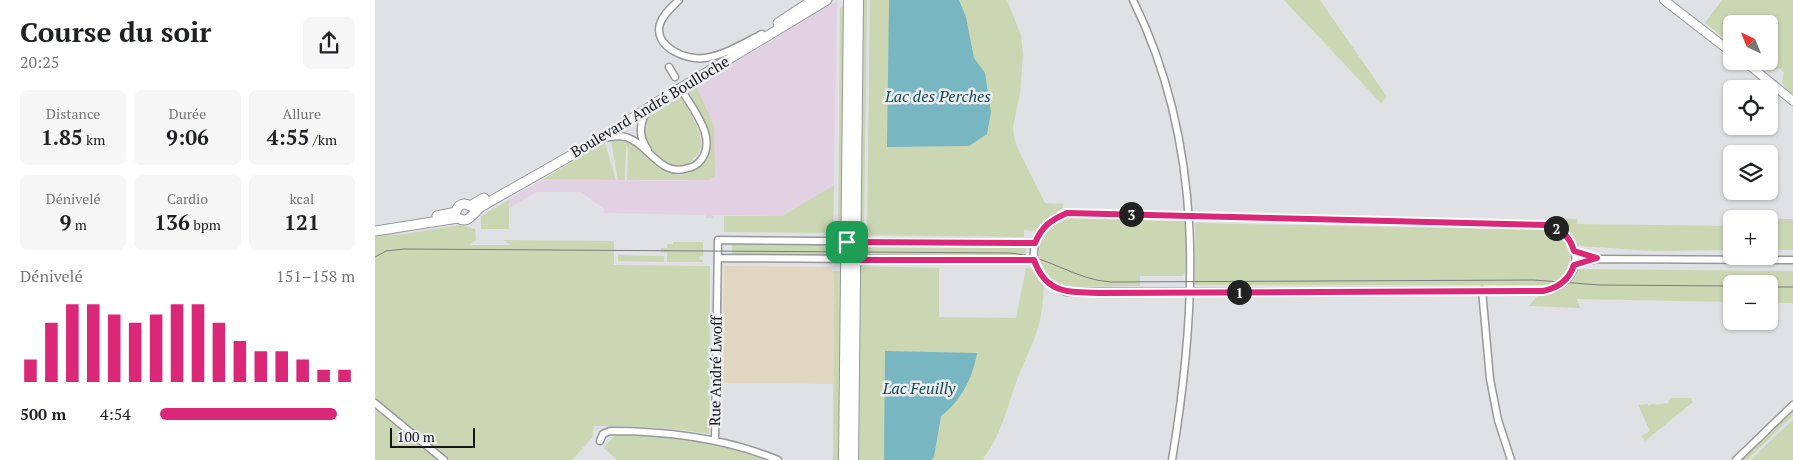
<!DOCTYPE html>
<html lang="fr">
<head>
<meta charset="utf-8">
<style>
	body { margin:0; font-family:"PT Serif",serif; background:#f6f6f6; color:#202124; height:100vh; display:flex; flex-direction:column; font-size:19px; white-space:nowrap }
	* { box-sizing:border-box; margin:0 }
	p { font-size:16px; color:#757577 }
	.icon { flex:none; width:28px; height:28px; fill:none; stroke:currentColor; stroke-width:2; stroke-linecap:round; stroke-linejoin:round }
	.map { position:relative; flex:1; overflow:hidden }
	.drawer { display:flex; flex-direction:column; background:#fff; width:375px }
	.drawer>* { flex:none }
	.needle { width:32px; rotate:317deg }
	.tools { position:absolute; left:1348px; top:15px; display:grid; gap:10px }
	.tools a { display:grid; place-items:center; width:55px; height:55px; border-radius:8px; background:#fff; box-shadow:0 1px 4px #0004; font-size:25px }
	.scale { position:absolute; left:15px; bottom:12px; width:85px; box-sizing:border-box; padding-left:5px; border:2px solid #161718; border-top:0; font-size:14px; line-height:18px; white-space:nowrap; color:#161718; -webkit-text-stroke:4px #eceef1; paint-order:stroke }
	.pin { position:absolute; display:grid; place-items:center; width:42px; height:42px; color:#fff; margin:-21px; border-radius:10px; box-shadow:0 2px 8px #0006 }
	.km { position:absolute; width:25px; height:25px; margin:-12px; border-radius:50%; background:#222; color:#fff; font-size:14px; line-height:25px; text-align:center }
	.round { display:grid; place-items:center; flex:none; width:52px; height:52px; border-radius:8px; background:#f6f6f6 }
	.head { display:flex; align-items:center; justify-content:space-between; height:85px; padding:0 20px }
	h1 { font-size:28px; font-weight:600; line-height:38px }
	.stats { display:grid; grid-template-columns:repeat(3,1fr); gap:8px; height:85px; padding:5px 20px }
	.stats div { display:grid; align-content:center; border-radius:8px; background:#f6f6f6; text-align:center }
	.stats b { font-size:21px; font-weight:600 }
	.stats small { font-size:14px; font-weight:400 }
	.stats p { font-size:14px }
	.chart { height:140px; padding:10px 20px }
	.chart p { display:flex; justify-content:space-between }
	.chart svg { width:100%; height:90px; margin-top:5px; stroke:#db2777; stroke-width:6 }
	ul { padding:0 20px; list-style:none; font-size:16px }
	li { display:grid; grid-template-columns:80px 60px 1fr; align-items:center; height:38px }
	li i { height:12px; border-radius:6px; background:#db2777 }
	main { display:flex; flex:1; min-height:0 }
	.map>svg:first-child { display:block }
	.industrial { fill:#e1d1e3 }
	.medical { fill:#e1d6c1 }
	.green { fill:#cbd7b3 }
	.water { fill:#78b6c1 }
	.lines { fill:none; stroke-linecap:round; stroke-linejoin:round }
	.minor-casing { stroke:#97989b; stroke-width:9 }
	.tertiary-casing { stroke:#97989b; stroke-width:10 }
	.secondary-casing { stroke:#97989b; stroke-width:11 }
	.primary-casing { stroke:#97989b; stroke-width:12 }
	.minor { stroke:#fff; stroke-width:6 }
	.tertiary { stroke:#fff; stroke-width:8 }
	.secondary { stroke:#fff; stroke-width:9 }
	.primary { stroke:#fff; stroke-width:10 }
	.tram { stroke:#7b7c7e; stroke-width:1 }
	.route-casing { stroke:#fff; stroke-width:10 }
	.route { stroke:#db2777; stroke-width:6 }
	.labels { text-anchor:middle; stroke-width:5; stroke-linejoin:round; paint-order:stroke }
	.street-label { font-size:15px; fill:#161718; stroke:#eceef1 }
	.water-label { font-size:16px; font-style:italic; fill:#154c55; stroke:#eceef1 }
</style>
</head>
<body>
<main>
<section class="drawer">
<div class="head"><div><h1>Course du soir</h1><p>20:25</p></div><a class="round"><svg class="icon" aria-label="share" viewBox="0 0 24 24"><path d="M12 15V3M7 8l5-5 5 5M5 13v7h14v-7"/></svg></a></div>
<div class="stats">
<div><p>Distance</p><b>1.85<small> km</small></b></div>
<div><p>Durée</p><b>9:06</b></div>
<div><p>Allure</p><b>4:55<small> /km</small></b></div>
</div>
<div class="stats">
<div><p>Dénivelé</p><b>9<small> m</small></b></div>
<div><p>Cardio</p><b>136<small> bpm</small></b></div>
<div><p>kcal</p><b>121</b></div>
</div>
<div class="chart"><p><span>Dénivelé</span>151–158 m</p>
<svg viewBox="0 0 160 44" preserveAspectRatio="none"><path d="M5 44V33M15 44V15M25 44V6M35 44V6M45 44V11M55 44V15M65 44V11M75 44V6M85 44V6M95 44V15M105 44V24M115 44V29M125 44V29M135 44V33M145 44V38M155 44V38"/></svg>
</div>
<ul>
<li><b>500 m</b>4:54<i style="width:91%"></i></li>
</ul>
</section>
<div class="map">
<svg width="1418" height="460" viewBox="0 0 1418 460">
	<rect width="100%" height="100%" fill="#dfe1e4"/>
	<!-- industrial -->
	<path class="industrial" d="M462,1L459,185L407,216L338,215V218H330V215L229,213V209L206,192H161L134,208V229H106L107,216L169,179L311,181L327,173L339,159V125L321,86Z"/>
	<!-- medical -->
	<path class="medical" d="M349,266L456,267L457,271H459L458,384L348,383Z"/>
	<!-- green -->
	<path class="green" d="M485,0H492L489,230H484Z
		M495,0H632L646,35L648,55L645,94L638,127L639,137L642,147L670,203L688,204L687,209L670,219L660,231L649,230V237L492,235Z
		M909,0H945L1012,97L1006,103Z
		M1347,0H1418V94L1410,87L1407,82L1409,72L1404,68L1395,72L1378,61H1394V24H1356V44L1330,23Z
		M471,4L467,184L470,187L469,229H463L465,8Z
		M321,86L339,125L340,177L334,180H252L253,147L251,146L250,180H243L236,141L230,143L241,180L168,179C179,172 191,166 201,159C213,151 224,140 238,139C265,136 276,173 303,175C311,175 318,171 324,166C351,146 325,112 313,91Z
		M305,95C311,107 322,122 325,136C327,144 326,151 321,157C299,185 252,136 275,113C282,105 296,100 305,95Z
		M459,185L458,233L349,232V216H407Z
		M134,200V229H106V216Z
		M690,218L810,221L811,270L808,276H765V286L688,287C657,270 654,231 690,218Z
		M1174,218L1202,219L1203,224L1356,226V250L1280,251L1203,246L1188,226L1174,221Z
		M1394,219H1418V250H1394Z
		M820,223L1173,230C1201,236 1202,277 1175,285H820Z
		M85,225L100,229L101,240L95,245H136L128,240L239,241V265L335,266L334,434C295,427 258,426 219,426L217,438L197,460H0V236L30,234Z
		M298,242H328V256H325L324,259L328,260V262H292V253L286,252V248H292V244H298Z
		M357,243H459L460,257L357,256Z
		M492,244L651,246V259L492,257Z
		M243,255L289,256V262L243,261Z
		M483,266L564,268V317L641,318L651,268L658,269L669,284C668,294 668,305 666,315C662,338 650,358 642,380C632,407 626,437 607,460H481Z
		M1204,269L1416,271L1418,272V303H1394V284H1356V302L1202,299L1205,308L1154,306L1163,295L1190,287Z
		M459,271H468L467,460H458Z
		M1296,398H1316L1318,402L1270,441L1266,436L1275,431L1263,405L1273,404V406L1280,403L1281,405L1290,403L1291,404L1294,403L1293,401Z
		M1418,408V416L1372,460H1365Z
		M1418,419V460H1376Z
		M268,435C309,439 352,444 391,460H242L229,448L239,436Z"/>
	<!-- water -->
	<path class="water" d="M514,0H584L591,17L599,58L610,73L616,112L612,134L594,146L512,147Z
		M510,351L602,353C598,377 586,401 566,416L559,457L556,460H509Z"/>
	<g class="lines">
		<!-- minor casing -->
		<g class="minor-casing">
			<path id="minor" d="M304,0C297,7 288,14 285,24C278,47 312,61 330,58C350,55 369,43 387,34
				M758,0C830,146 823,304 797,460
				M294,67L300,77
				M228,138C236,137 243,135 251,137C274,144 285,178 313,168C318,167 323,164 326,160C342,139 320,112 309,94
				M273,150C263,136 264,124 273,109
				M693,213L1174,225C1212,240 1208,285 1168,291L691,292C660,282 647,248 672,224C677,218 685,216 693,213Z
				M1199,251L1218,258
				M343,258L659,260
				M1199,265L1222,259L1418,260
				M1107,290L1115,379L1123,420L1136,460
				M0,403L69,460
				M225,441L228,434L235,431C292,431 350,438 403,460
				M340,441L343,240L660,243
				M1361,460L1418,405"/>
		</g>
		<!-- tertiary casing -->
		<g class="tertiary-casing">
			<path id="tertiary" d="M1289,0L1356,52
				M1369,61L1418,101"/>
		</g>
		<!-- secondary casing -->
		<g class="secondary-casing">
			<path id="secondary" d="M403,23L438,0
				M62,216L81,212C83,204 89,202 95,206L109,198
				M0,231L83,218C94,225 98,212 107,206L225,139L276,106L452,0"/>
		</g>
		<!-- primary casing -->
		<g class="primary-casing">
			<path id="primary" d="M469,460L474,0
				M478,460L483,0"/>
		</g>
		<!-- minor -->
		<use href="#minor" class="minor"/>
		<!-- tertiary -->
		<use href="#tertiary" class="tertiary"/>
		<!-- secondary -->
		<use href="#secondary" class="secondary"/>
		<!-- primary -->
		<use href="#primary" class="primary"/>
		<!-- tram -->
		<path class="tram" d="M0,257L11,251L29,249L635,253C672,255 700,280 736,282L1159,280L1225,285L1356,286
			M1394,287H1418"/>
	</g>
	<g class="lines">
		<!-- route casing -->
		<g class="route-casing">
			<path id="route" d="M692,213L1174,225C1187,230 1195,237 1199,251L1222,258L1199,265C1194,280 1183,288 1168,291L723,293C693,292 671,294 659,260H472V242L660,243C667,226 676,220 692,213Z"/>
		</g>
		<!-- route -->
		<use href="#route" class="route"/>
	</g>
	<g class="labels">
		<!-- street labels -->
		<g class="street-label">
			<text transform="translate(275 107) rotate(-31)" y="5">Boulevard André Boulloche</text>
			<text transform="translate(341 371) rotate(-89)" y="5">Rue André Lwoff</text>
		</g>
		<!-- water labels -->
		<g class="water-label">
			<text x="563" y="102">Lac des Perches</text>
			<text x="544" y="394">Lac Feuilly</text>
		</g>
	</g>
</svg>
<div class="tools">
<a><svg class="needle" viewBox="-14 -14 28 28"><path d="M0-13l5 13h-10z" fill="#e53935"/><path d="M0 13l5-13h-10z" fill="#757577"/></svg></a>
<a><svg class="icon" aria-label="locate" viewBox="0 0 24 24"><circle cx="12" cy="12" r="6"/><path d="M12 2v4M12 18v4M2 12h4M18 12h4"/></svg></a>
<a><svg class="icon" aria-label="layers" viewBox="0 0 24 24"><path d="M12 4l9 5-9 5-9-5zM3 14l9 5 9-5"/></svg></a>
<a>+</a>
<a>−</a>
</div>
<div class="scale">100 m</div>
<div class="pin" style="left:472px;top:242px;background:#1e9e55"><svg class="icon" aria-label="arrive" viewBox="0 0 24 24"><path d="M6 21V4h12l-3 4 3 4H6"/></svg></div>
<b class="km" style="left:864px;top:292px">1</b>
<b class="km" style="left:1181px;top:228px">2</b>
<b class="km" style="left:756px;top:214px">3</b>
</div>
</main>
</body>
</html>
